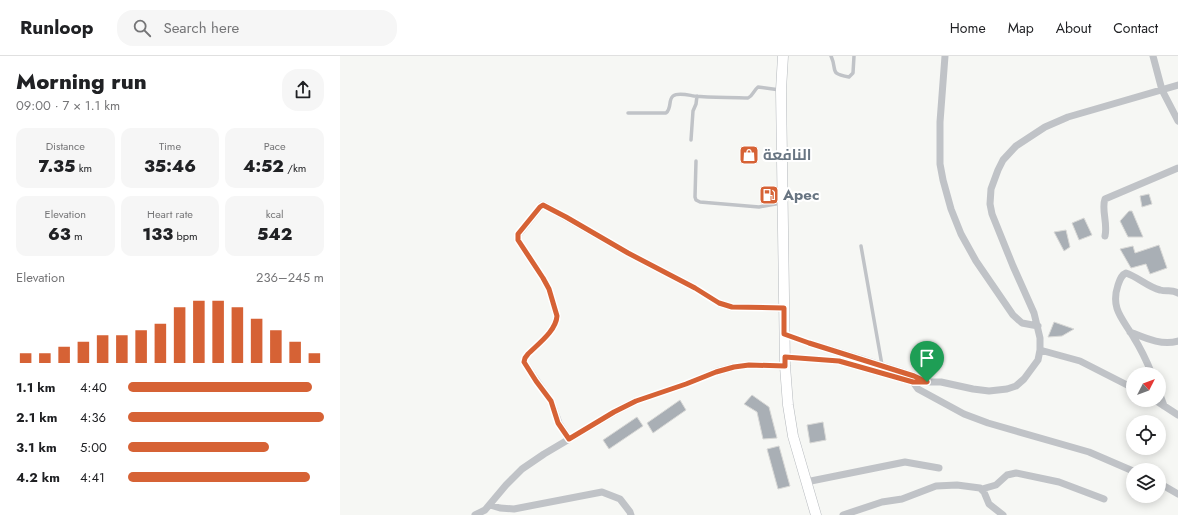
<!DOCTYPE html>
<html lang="en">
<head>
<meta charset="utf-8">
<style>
	body { margin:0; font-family:Jost,Cairo,sans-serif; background:#f6f6f6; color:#202124; height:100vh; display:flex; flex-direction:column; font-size:15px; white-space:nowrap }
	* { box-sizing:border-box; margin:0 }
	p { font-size:13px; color:#757577 }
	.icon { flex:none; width:22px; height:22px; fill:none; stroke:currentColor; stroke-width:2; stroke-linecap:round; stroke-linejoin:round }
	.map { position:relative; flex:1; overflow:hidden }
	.drawer { display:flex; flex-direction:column; background:#fff; width:340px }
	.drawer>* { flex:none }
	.needle { width:26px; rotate:48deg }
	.fabs { position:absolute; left:786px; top:311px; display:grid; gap:8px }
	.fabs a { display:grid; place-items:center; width:40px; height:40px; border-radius:50%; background:#fff; box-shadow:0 2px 10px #0003; font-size:20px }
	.pin { position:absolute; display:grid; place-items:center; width:34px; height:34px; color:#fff; margin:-41px -17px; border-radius:50% 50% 50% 0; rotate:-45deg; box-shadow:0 0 4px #0007 }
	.pin .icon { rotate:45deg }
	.round { display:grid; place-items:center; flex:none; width:42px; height:42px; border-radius:16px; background:#f6f6f6 }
	.headline { display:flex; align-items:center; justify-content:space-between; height:68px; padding:0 16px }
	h1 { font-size:22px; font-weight:800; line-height:30px }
	.metrics { display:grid; grid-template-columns:repeat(3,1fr); gap:6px; height:68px; padding:4px 16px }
	.metrics div { display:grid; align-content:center; border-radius:10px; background:#f6f6f6; text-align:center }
	.metrics b { font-size:17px; font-weight:800 }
	.metrics small { font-size:11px; font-weight:400 }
	.metrics p { font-size:11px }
	.chart { height:112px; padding:8px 16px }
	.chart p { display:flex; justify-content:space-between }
	.chart svg { width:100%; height:72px; margin-top:4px; stroke:#d66235; stroke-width:6 }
	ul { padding:0 16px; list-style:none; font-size:13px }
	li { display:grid; grid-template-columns:64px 48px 1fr; align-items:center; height:30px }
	li i { height:10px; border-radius:5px; background:#d66235 }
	header { display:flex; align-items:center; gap:24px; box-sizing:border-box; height:56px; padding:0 20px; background:#fff; border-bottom:1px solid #e0e0e0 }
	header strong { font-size:19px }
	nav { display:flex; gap:22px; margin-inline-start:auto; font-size:14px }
	.search { width:280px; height:36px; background:#f6f6f6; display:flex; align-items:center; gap:10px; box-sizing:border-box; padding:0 14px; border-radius:16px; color:#757577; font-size:15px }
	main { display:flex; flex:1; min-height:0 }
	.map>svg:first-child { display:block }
	.building { fill:#a9afb5; stroke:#d8d8d6 }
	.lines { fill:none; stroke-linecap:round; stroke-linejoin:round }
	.secondary-casing { stroke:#b5b9bd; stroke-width:11 }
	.lane { stroke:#c0c3c7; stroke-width:3.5 }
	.street { stroke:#c0c3c7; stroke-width:7 }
	.secondary { stroke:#fff; stroke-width:10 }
	.route-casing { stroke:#fff; stroke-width:8 }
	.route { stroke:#d66235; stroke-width:5 }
	.labels { text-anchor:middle; stroke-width:4; stroke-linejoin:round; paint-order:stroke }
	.poi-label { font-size:15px; font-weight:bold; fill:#687582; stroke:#fff; text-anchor:start }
</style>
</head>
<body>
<header>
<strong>Runloop</strong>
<div class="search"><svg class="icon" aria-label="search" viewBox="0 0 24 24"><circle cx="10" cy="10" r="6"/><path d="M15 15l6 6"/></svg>Search here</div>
<nav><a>Home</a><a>Map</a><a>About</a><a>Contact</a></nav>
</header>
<main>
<section class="drawer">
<div class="headline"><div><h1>Morning run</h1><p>09:00 · 7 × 1.1 km</p></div><a class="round"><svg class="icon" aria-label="share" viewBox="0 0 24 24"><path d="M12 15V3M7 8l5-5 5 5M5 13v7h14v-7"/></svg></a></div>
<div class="metrics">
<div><p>Distance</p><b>7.35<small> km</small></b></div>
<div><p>Time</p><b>35:46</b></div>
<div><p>Pace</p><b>4:52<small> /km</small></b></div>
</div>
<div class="metrics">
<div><p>Elevation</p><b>63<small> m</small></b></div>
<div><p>Heart rate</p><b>133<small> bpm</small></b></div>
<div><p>kcal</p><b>542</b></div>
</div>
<div class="chart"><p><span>Elevation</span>236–245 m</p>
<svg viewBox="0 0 160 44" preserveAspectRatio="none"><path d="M5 44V38M15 44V38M25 44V34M35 44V31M45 44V27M55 44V27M65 44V24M75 44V20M85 44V10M95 44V6M105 44V6M115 44V10M125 44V17M135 44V24M145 44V31M155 44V38"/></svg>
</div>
<ul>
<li><b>1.1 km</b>4:40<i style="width:94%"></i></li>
<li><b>2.1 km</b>4:36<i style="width:100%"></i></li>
<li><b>3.1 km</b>5:00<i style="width:72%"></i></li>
<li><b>4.2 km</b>4:41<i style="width:93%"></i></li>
</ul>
</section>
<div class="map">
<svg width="838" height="459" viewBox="0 0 838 459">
	<rect width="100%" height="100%" fill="#f6f7f4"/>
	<!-- building -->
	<path class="building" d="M809,138L812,148L802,151L800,140Z
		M789,155H792L803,181H788L780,165Z
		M744,162L752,179L739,184L732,167Z
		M726,174L730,191L724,195L714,176Z
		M819,189L827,212L810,218L806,208L791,212L780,193L793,190L795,197Z
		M714,266L734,273L722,280L708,281Z
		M412,339L429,351L437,382L423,383L417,356L404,348Z
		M340,344L346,354L313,377L307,367Z
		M297,361L303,370L269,393L263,384Z
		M483,366L486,384L470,387L467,369Z
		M439,390L450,430L438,433L427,393Z"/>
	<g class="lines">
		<!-- secondary casing -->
		<g class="secondary-casing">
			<path id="secondary" d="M443,0L441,34L445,310L448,349L453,380L476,459"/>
		</g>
		<!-- lane -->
		<path class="lane" d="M491,0C498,15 488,17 509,21L513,17L514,0
			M288,57H326C332,52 328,44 333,40C338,36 348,39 354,40C372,42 390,41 408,42C413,40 413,35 418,31L440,34
			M351,84L353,55L356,48L357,40
			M356,105L355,141L356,144L360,146L419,151L441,147
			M521,190L542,309"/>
		<!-- street -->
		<path class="street" d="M605,0L600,66V108L603,124L611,153L621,178L636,205L673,259L682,267L698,270
			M813,0L822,34L838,65
			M765,180C768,167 761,153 765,143L838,112
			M790,276C805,282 822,290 838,285
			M444,278L469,287L522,303L578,321
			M700,294L740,305L793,332
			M445,301L499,305L573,326H601L633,333L649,335L667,333L676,330L684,323L698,304L700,294V282L694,257L673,210L652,158L650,148L651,133L658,114L663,104L676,90L705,71L728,61L838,29
			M812,318C807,306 801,293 794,282C783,263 770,253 778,229C780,224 781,219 786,217C798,221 808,231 820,234C827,236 832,233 838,237
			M574,320L573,326L578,333L624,358L648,367L749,396L793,415
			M819,336L824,350
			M815,344L838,359
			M229,383L219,367L211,345L197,325L184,306L185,302L188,298C198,288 216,275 217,260L209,233L203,222L178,184V179L202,149H204L288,197L355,232L379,247L392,251L444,252
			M466,426L565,406L599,412
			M819,427L838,438
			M642,433L656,429L667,419L676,417L719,426L764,443
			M150,449L160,452L174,453L262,436L280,443L290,456L291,459
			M135,459L145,454L166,429L182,413L204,398L280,353L296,345L346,328L375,316L394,311L409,309L445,310
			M503,459L542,446L562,443L596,430L617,429L640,432L644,436L649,448L663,459"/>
		<!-- secondary -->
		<use href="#secondary" class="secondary"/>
	</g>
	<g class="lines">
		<!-- route casing -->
		<g class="route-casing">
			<path id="route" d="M203,149L226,161L288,197L355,232L379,247L392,251L444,252V278L469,287L574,320L587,326H573L499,305L445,301V310L409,309L394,311L376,316L346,328L296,345L274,356L229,383L218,367L211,345L196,325L184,306L185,302L188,298C198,288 216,275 217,260L209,233L203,222L178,184V178L200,151Z"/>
		</g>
		<!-- route -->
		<use href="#route" class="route"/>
	</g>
	<!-- icons -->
	<defs>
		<g id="shop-square" transform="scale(1)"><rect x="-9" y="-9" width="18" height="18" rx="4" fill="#d66235" stroke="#fff"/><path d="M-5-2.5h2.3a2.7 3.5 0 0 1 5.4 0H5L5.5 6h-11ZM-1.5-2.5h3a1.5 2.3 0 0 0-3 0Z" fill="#fff"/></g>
		<g id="fuel-square" transform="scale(1)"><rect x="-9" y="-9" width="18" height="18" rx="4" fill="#d66235" stroke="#fff"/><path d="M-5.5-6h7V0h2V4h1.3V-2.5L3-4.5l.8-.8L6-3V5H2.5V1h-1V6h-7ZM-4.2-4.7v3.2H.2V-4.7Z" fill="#fff"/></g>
	</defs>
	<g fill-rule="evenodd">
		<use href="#shop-square" x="409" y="99"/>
		<use href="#fuel-square" x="429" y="139"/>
	</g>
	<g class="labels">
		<!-- poi labels -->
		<g class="poi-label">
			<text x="423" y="104">النافعة</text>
			<text x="443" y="144">Apec</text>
		</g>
	</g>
</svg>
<div class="fabs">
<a><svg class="needle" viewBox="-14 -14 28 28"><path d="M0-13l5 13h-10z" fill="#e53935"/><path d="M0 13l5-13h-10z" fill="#757577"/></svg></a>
<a><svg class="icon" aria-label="locate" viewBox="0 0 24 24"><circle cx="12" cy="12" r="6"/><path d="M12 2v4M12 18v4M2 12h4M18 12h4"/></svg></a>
<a><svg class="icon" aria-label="layers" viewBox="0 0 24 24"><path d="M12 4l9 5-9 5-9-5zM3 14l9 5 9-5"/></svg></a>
</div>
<div class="pin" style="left:587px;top:326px;background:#1e9e55"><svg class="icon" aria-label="arrive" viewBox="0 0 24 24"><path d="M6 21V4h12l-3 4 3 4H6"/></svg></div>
</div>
</main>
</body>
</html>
